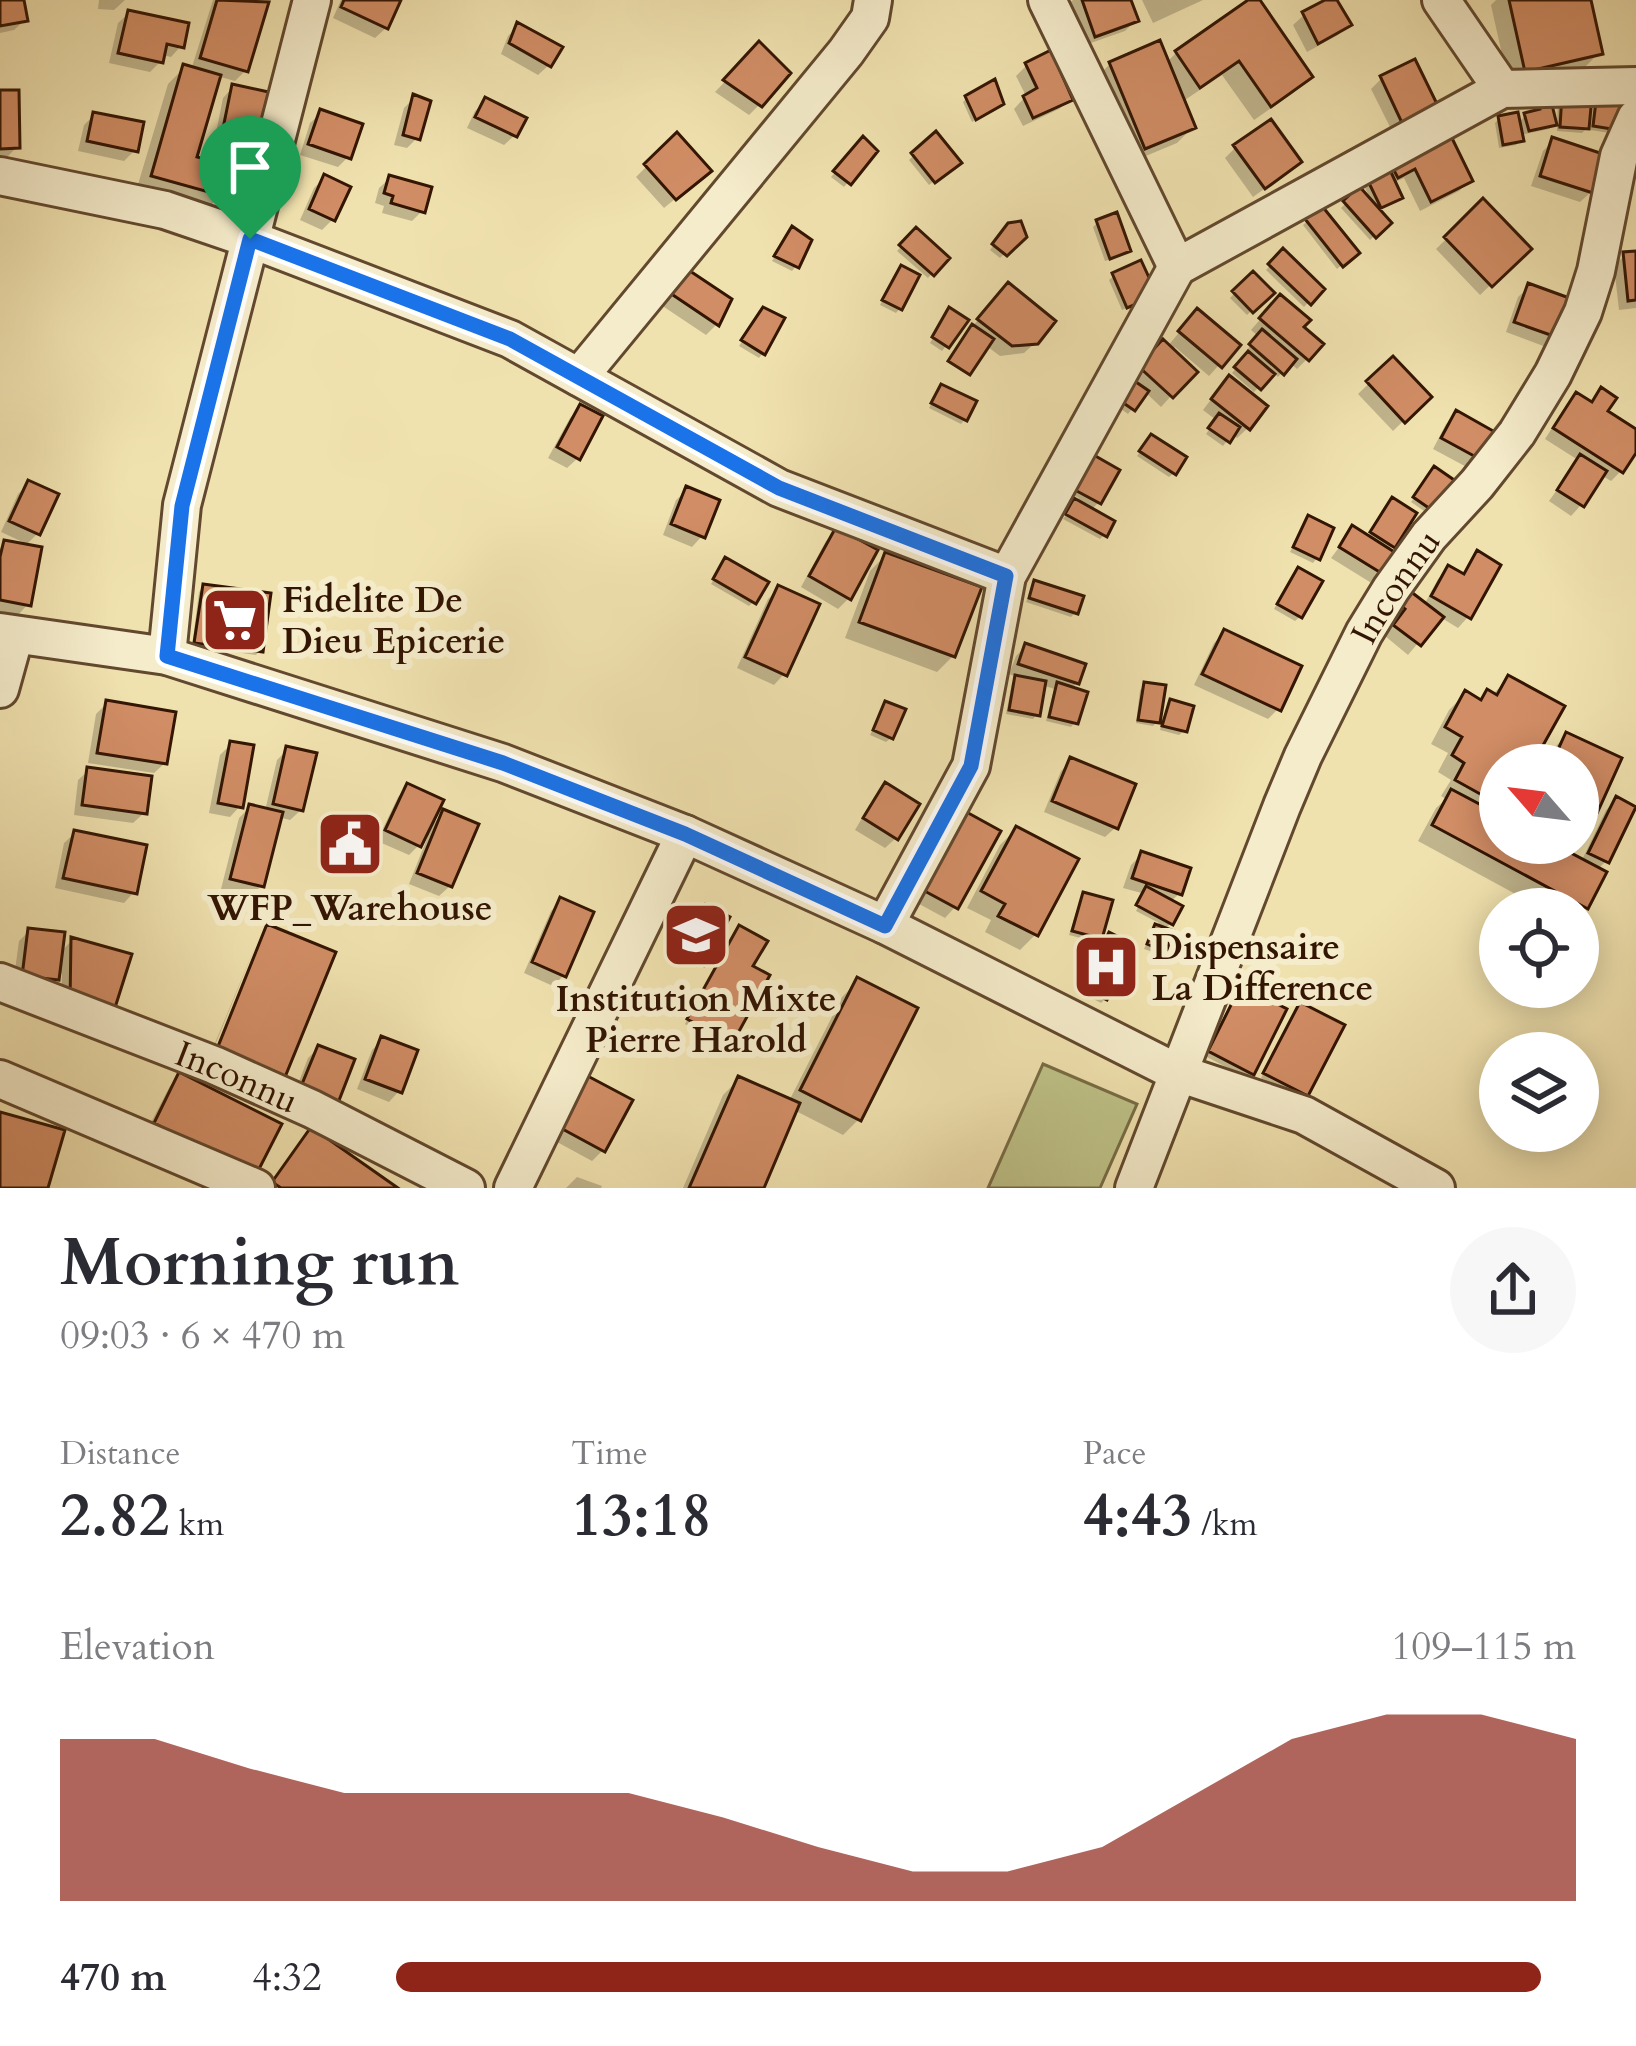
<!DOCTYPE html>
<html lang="en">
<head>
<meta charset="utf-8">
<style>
	body { margin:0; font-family:Cardo,serif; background:#f7f7f7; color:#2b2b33; height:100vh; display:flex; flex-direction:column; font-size:45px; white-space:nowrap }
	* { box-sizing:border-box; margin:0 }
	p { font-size:39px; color:#7c7c81 }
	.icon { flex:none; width:66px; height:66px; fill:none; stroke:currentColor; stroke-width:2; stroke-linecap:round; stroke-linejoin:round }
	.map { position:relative; height:1188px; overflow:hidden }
	.details { display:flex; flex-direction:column; background:#fff; flex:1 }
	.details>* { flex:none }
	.needle { width:78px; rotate:298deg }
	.tools { position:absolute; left:1479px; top:744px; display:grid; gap:24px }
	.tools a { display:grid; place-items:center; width:120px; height:120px; border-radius:50%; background:#fff; box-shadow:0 6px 30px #0003; font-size:60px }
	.pin { position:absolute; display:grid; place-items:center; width:102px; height:102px; color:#fff; margin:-123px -51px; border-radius:50% 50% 50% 0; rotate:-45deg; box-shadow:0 0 12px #0007 }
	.pin .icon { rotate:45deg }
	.round { display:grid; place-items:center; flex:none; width:126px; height:126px; border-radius:63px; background:#f7f7f7 }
	.head { display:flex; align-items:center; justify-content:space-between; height:204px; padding:0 60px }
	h1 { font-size:66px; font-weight:600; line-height:90px }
	.stats { display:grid; grid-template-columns:repeat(3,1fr); gap:18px; height:204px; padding:12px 60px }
	.stats div { display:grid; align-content:center }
	.stats b { font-size:60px; font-weight:600 }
	.stats small { font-size:33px; font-weight:400 }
	.stats p { font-size:33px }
	.chart { height:336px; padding:24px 60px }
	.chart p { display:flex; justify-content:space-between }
	.chart svg { width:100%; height:216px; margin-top:12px; fill:#8f2418; opacity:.7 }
	ul { padding:0 60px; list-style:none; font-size:39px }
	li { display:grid; grid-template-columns:192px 144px 1fr; align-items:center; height:90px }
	li i { height:30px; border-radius:15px; background:#8f2418 }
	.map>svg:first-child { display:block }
	.green { fill:#bec287; stroke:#786c45; stroke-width:3 }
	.shadow { fill:#0003 }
	.building { fill:#d18d65; stroke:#331503; stroke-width:3 }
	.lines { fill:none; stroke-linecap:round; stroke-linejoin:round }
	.street-casing { stroke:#62482e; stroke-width:42 }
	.street { stroke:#f5eccb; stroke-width:36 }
	.route-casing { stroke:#fff; stroke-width:24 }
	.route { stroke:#1a73e8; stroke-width:15 }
	.labels { text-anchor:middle; stroke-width:12; stroke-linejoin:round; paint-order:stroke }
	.street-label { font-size:36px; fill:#331503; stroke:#f5eccb }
	.poi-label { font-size:36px; font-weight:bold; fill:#331503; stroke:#f5eccb; text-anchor:start }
</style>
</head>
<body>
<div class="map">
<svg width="1636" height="1188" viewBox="0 0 1636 1188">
	<rect width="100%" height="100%" fill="#f0e2af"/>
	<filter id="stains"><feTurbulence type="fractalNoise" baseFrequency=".00167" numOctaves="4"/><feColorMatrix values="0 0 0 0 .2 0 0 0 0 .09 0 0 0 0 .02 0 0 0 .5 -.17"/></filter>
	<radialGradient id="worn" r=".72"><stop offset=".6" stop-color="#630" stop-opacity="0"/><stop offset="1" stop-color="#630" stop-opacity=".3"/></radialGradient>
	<!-- green -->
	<path class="green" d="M1043,1064L1137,1104L1100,1188H988Z"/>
	<!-- shadow -->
	<path class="shadow" d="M0,0H21L25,20L14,30L0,33Z
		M99,0H125L114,10L98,9Z
		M213,0H252L265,4L246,70L235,81L217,76L193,159L210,163L223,98L233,87L255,165L245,175L228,172L221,195L205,211L136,191L168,84L184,68L191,70Z
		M341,0H397L386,28L375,38L333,18Z
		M1073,0H1128L1136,20L1125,31L1085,45L1069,3Z
		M1142,0H1203L1153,23Z
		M1253,0H1257L1309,77L1293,93L1254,120L1222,75L1182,102L1193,127L1177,143L1129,163L1094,80L1110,64L1166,63L1176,53Z
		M1334,0L1349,25L1338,35L1307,52L1293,25L1304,15Z
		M1496,0H1588L1599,53L1583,69L1509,86L1491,5Z
		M129,13L181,46L171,57L162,55L160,62L150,72L109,63L118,23Z
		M518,26L549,65L538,75L501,54L508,36Z
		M759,46V105L749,115L715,92Z
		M1049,54L1070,99L1059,109L1023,126L1014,109L1026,96L1016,76L1026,66Z
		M1381,79L1435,107L1393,133L1371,89Z
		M0,93L17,147L6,158H0Z
		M1598,96L1615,129L1610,133L1590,130L1591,124L1582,133L1557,131L1558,102Z
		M414,98L417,138L407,148L394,145L404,108Z
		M967,98L996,108L972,122L963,102Z
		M486,101L515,135L504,145L467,128L475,111Z
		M1540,102L1554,124L1549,129L1520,135L1521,140L1516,145L1499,148L1495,123L1499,119L1517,124L1526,115L1537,113L1536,107Z
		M321,113L348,157L338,167L300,155L310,123Z
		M94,115L135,150L124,161L78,151L84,125Z
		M935,135L953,167L929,185L909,160Z
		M677,136L697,181L664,208L636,177Z
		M863,140L874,151L844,187L831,177Z
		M1553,141L1591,192L1580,202L1531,186L1543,151Z
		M1235,148L1288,172L1253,197L1225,158Z
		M1390,162L1469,181L1459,191L1420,211L1404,178L1393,183L1395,201L1377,210L1388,223L1370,240L1341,208L1359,191L1373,204L1365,188Z
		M324,178L333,219L322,230L300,220L314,188Z
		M390,178L422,211L412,221L382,213L384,206L375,203L379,188Z
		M1483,203L1528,249L1480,295L1436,249Z
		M1321,210L1356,253L1337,269L1303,225Z
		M1098,222L1128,250L1123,255L1105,261L1093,227Z
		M916,231L946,258L928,278L897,251Z
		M1004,231L1024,236L1000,258L990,250Z
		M788,234L796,266L792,271L772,261Z
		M1283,252L1321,289L1304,307L1266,270Z
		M1636,254V308L1619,310L1614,266L1625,255Z
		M897,273L900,308L896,313L880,305Z
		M1253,275L1270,293L1247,315L1230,298Z
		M1114,276L1149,298L1122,310L1109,280Z
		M671,279L728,300L716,325L706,335L658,303Z
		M1529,287L1556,336L1546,347L1506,332L1518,297Z
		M998,296L1036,342L1024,353L1000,356L968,332Z
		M1270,308L1300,328L1307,359L1297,369L1290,363L1278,377L1273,372L1254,392L1232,373L1250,353L1247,350L1258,336L1251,330Z
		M759,315L763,353L759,358L739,346Z
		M946,315V346L942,351L930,343Z
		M1187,323L1237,345L1209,376L1175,347L1171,351L1193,372L1161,407L1145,392L1128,414L1107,399L1167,347Z
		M1393,360L1428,397L1393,431L1358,394Z
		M1219,389L1248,428L1237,438L1232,434L1223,446L1206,434L1216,420L1203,410Z
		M1601,391L1604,412L1636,433V447L1621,471L1611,481L1601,475L1581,505L1571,516L1549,501L1578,460L1545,439L1566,406L1576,396L1589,404Z
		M938,392L965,419L961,424L929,408Z
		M580,407L578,458L567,468L548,458L570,418Z
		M1457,414L1498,437L1474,471L1433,449L1446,424Z
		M1147,442L1174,473L1169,477L1137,456Z
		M1088,462L1099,502L1090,511L1104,535L1100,539L1063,519L1079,498L1071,494Z
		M1430,475V515L1411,502Z
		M29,484L37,534L27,544L1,532L18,494Z
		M687,490L702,536L692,547L663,535L676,500Z
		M1388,505L1392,546L1388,551L1395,556L1373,584L1331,558L1353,529L1367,538Z
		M1308,519L1317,558L1313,563L1290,552Z
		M836,531L849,598L838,609L801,587L826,541Z
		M5,543L28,604L18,615L0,611V548Z
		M1478,554L1468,617L1458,628L1440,617L1408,655L1385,636L1396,620L1392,617L1400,605H1424L1438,579L1449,569L1461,576Z
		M886,555L953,656L937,672L845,638L870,571Z
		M722,566L753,602L749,606L711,584Z
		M1294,575L1300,617L1295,621L1274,609Z
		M1035,584L1076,612L1071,617L1026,602Z
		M204,587L260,650L256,655L192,646L199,592Z
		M779,588L784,674L774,685L737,668L768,599Z
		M1224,633L1278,709L1268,719L1194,685L1214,643Z
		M1026,646L1077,683L1070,690L1075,722L1071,727L1046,721L1054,689L1043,685L1037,714L1033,719L1006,714L1012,683L1017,677L1009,674L1016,656Z
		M1509,678L1529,765H1500V812L1496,816L1500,818V843H1546L1581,862L1606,810L1616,800L1606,861L1597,870L1585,907L1578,914V909H1543L1418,841L1436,808L1446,799L1441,796L1451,780L1438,772L1448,753L1431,744L1449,710L1465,694L1478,701L1487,692L1492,695Z
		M1145,685L1158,721L1153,726L1136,723L1140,690Z
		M107,703L165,763L154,773L88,763L96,714Z
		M1171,703L1184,731L1179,735L1160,730L1167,707Z
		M886,704L891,738L886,742L870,735Z
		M1566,736L1618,759L1592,818L1581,828L1578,827V765H1548L1556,746Z
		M231,744L240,806L230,817L209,813L220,755Z
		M287,750L301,810L290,820L278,817L261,886L251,896L221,889L239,818L250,807L265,811L277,760Z
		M1071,761L1116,827L1105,837L1044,812L1061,771Z
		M89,770L144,813L133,823L74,815L78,780Z
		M886,786L896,838L885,848L855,830L875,796Z
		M408,787L427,829L444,813L450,886L439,896L409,884L428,836L409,855L377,841L398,797Z
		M951,823L955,907L945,918L910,899Z
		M1016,829L1036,934L1020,950L985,932L991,920L967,908L1000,845Z
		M75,833L134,892L124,903L55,888L64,843Z
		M1142,854L1180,893L1170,902L1171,923L1164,930L1163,950L1159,954L1144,949L1151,932L1159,923L1136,911L1145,894L1123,888L1131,865Z
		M1084,896L1099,938L1095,942L1069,935L1080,900Z
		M561,901L564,975L553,986L524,973L551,911Z
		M679,925L702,964L697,968L665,952Z
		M29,931L60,953L72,940L129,956L61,1014L62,973L46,989L13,985L19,941Z
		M735,933L730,1042L725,1047L685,1024Z
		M259,937L209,1060H208Z
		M1106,940L1105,999L1101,1003L1080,992Z
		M858,981L859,1119L843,1135L794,1110L761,1188H683L723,1095L739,1079L789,1101L842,997Z
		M1237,993L1251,1073L1247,1078L1205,1056Z
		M1296,1010L1305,1094L1301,1099L1261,1078Z
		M382,1040L399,1091L389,1102L357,1089L372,1050Z
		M318,1048L351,1061L292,1100L308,1058Z
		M180,1076L254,1174L145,1134L170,1086Z
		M573,1087L603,1150L592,1161L546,1136Z
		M577,1177L602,1186L601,1188H566Z"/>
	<!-- building -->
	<path class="building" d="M0,0H24L28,21L0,26Z
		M217,0L269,2L248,72L200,58Z
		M344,0H401L388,29L341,7Z
		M1082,0H1131L1139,21L1095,37Z
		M1248,0H1260L1313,77L1271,107L1239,61L1200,88L1175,51Z
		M1325,0H1337L1352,25L1318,44L1302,12Z
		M1509,0H1591L1603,54L1525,72Z
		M128,10L189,23L184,48L167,44L163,63L118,53Z
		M517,22L563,47L551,67L509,43Z
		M1160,40L1196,128L1145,149L1109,62Z
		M759,41L791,73L762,107L723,80Z
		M1051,50L1073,100L1033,118L1023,96L1037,88L1025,63Z
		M1415,59L1439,108L1403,125L1380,76Z
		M183,64L221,75L197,157L232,166L223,196L151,176Z
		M995,79L1004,104L976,120L965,96Z
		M232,84L273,93L258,166L217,158Z
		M0,90H19L20,148L0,149Z
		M1597,93L1622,97L1618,130L1593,126Z
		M413,94L431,101L420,140L403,135Z
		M1562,94L1592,96L1589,129L1560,127Z
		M485,97L527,118L517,137L475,117Z
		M1550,97L1557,125L1529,131L1524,113L1540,109L1539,99Z
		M320,109L363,124L351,159L308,144Z
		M93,112L144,122L138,152L87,141Z
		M1518,112L1524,141L1503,145L1498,116Z
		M1271,119L1302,162L1265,189L1233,145Z
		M1448,130L1473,181L1431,202L1415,169L1398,178L1388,159Z
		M936,131L962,163L935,183L911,153Z
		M677,132L712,171L676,200L644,164Z
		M863,136L878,151L851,185L833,171Z
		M1552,137L1606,155L1593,193L1540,176Z
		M1390,170L1403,198L1381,208L1368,181Z
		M324,174L351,187L335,221L309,209Z
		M389,175L432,187L425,213L391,203L393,196L384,193Z
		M1359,186L1392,223L1376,238L1343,201Z
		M1483,198L1532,249L1492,287L1444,237Z
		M1322,206L1360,253L1343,267L1305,219Z
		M1117,212L1131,251L1110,259L1096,220Z
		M1021,221L1027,237L1007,256L992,244L1008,223Z
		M792,226L812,240L799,268L774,256Z
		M916,227L950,258L934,276L899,245Z
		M1283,248L1325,289L1311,305L1268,264Z
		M1636,251V300L1628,301L1623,252Z
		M1141,260L1157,295L1127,308L1112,273Z
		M681,265L732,299L719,326L667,291Z
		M901,265L920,275L902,310L882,300Z
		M1253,271L1275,293L1253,313L1232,291Z
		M1008,282L1056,321L1038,344L1012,346L977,319Z
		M1528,283L1572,299L1559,338L1514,322Z
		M1280,294L1311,320L1304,327L1324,344L1309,361L1259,318Z
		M763,307L785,318L765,355L741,340Z
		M949,307L969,320L949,348L932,337Z
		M1197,308L1241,345L1222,368L1178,331Z
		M972,324L994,339L970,375L948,361Z
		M1262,329L1297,359L1284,375L1249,344Z
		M1163,339L1198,372L1173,398L1138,366Z
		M1248,351L1275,374L1261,390L1234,367Z
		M1393,356L1432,397L1405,423L1366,381Z
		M1123,373L1149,391L1135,411L1109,393Z
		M1229,375L1268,406L1250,430L1211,399Z
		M941,384L977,401L967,421L931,403Z
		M1601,387L1617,398L1608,411L1636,429V453L1623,473L1553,428L1576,392L1592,402Z
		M580,404L603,416L580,460L557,447Z
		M1456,410L1502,436L1487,463L1441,438Z
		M1219,413L1240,427L1230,443L1208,428Z
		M1151,434L1187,457L1176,475L1139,451Z
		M1092,454L1120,470L1101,504L1073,489Z
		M1580,454L1607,471L1584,507L1557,490Z
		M1434,466L1457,482L1436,513L1413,497Z
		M28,480L59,494L40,535L9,521Z
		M686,486L720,500L705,538L671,524Z
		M1392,497L1417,513L1395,548L1370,532Z
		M1074,498L1115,521L1107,537L1065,514Z
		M1308,515L1334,528L1320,560L1293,547Z
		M1352,525L1399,555L1386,576L1339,547Z
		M836,527L878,550L851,600L809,576Z
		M4,540L42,547L31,606L0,600V557Z
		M1477,550L1501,565L1471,619L1431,596L1448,565L1464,574Z
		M885,552L982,587L955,657L859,622Z
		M725,557L769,582L756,604L713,579Z
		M1298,567L1323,581L1302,618L1277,604Z
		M1034,580L1084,596L1078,614L1029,598Z
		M203,584L271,593L263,652L194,643Z
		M778,585L820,604L787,676L745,657Z
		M1410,591L1444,617L1421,646L1393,625L1405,609L1400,605Z
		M1224,629L1302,666L1281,711L1202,674Z
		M1025,643L1086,664L1079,684L1018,664Z
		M1015,675L1046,681L1040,716L1009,710Z
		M1508,675L1565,706L1532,765H1500V805L1455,780L1464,763L1452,755L1462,737L1445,727L1465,690L1481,700L1487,689L1497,695Z
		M1057,682L1088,692L1078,724L1049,717Z
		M1144,682L1166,685L1160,723L1138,720Z
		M1170,699L1194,706L1187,732L1162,726Z
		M106,700L176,712L167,764L97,753Z
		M885,701L906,709L893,739L873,730Z
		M1566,732L1622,758L1594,820L1578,812V765H1551Z
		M230,741L254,745L243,808L218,803Z
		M286,746L317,753L303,811L273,804Z
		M1070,757L1136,784L1118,829L1052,801Z
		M87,767L152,776L147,814L82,805Z
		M885,782L920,804L898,840L863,818Z
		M407,783L444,800L421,847L385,830Z
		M1451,789L1500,815V843H1552L1607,872L1588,909L1432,825Z
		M1616,796L1636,807L1609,863L1588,853Z
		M249,804L283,812L264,887L230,879Z
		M443,809L479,824L452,887L417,873Z
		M961,809L1001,831L958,909L919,888Z
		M1016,826L1079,859L1038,936L998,916L1005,904L981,891Z
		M74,830L147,845L137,894L63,878Z
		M1141,851L1191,868L1182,895L1132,878Z
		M1146,886L1183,906L1173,925L1136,905Z
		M1083,892L1113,900L1102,939L1072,931Z
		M560,897L594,912L566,977L532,962Z
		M705,904L730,917L704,966L667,947L683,917L695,923Z
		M267,924L336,952L285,1077L217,1049Z
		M1155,924L1174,931L1166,952L1147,944Z
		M739,925L768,941L753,966L770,975L732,1044L687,1019Z
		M28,928L65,932L59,980L22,976Z
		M1109,932L1135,945L1107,1000L1082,987Z
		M71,937L132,954L113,1014L70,1004Z
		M857,977L918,1008L861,1121L800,1090Z
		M1241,985L1287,1009L1254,1075L1208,1051Z
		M1300,1002L1345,1025L1308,1096L1263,1073Z
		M381,1036L418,1050L402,1093L365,1079Z
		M318,1045L355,1059L338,1103L300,1089Z
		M179,1072L282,1124L256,1175L154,1123Z
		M582,1073L633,1100L605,1152L555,1125Z
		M738,1076L800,1103L764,1188H689Z
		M0,1112L65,1130L48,1188H0Z
		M311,1127L398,1188H281L272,1182Z"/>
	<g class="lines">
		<!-- street casing -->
		<g class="street-casing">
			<g id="street">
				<path d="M1047,0L1177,267L1502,89L1636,86"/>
				<path d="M1441,0L1502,89"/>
				<path d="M0,176L165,210L250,239L510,339L779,488L1007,576"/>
				<path d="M579,377L846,52L870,18L873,0"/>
				<path d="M0,632L167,656L503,763L685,834L885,925L1178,1073L1304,1115L1436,1188"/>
				<path d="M167,656L182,505L312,0"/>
				<path d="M0,689L15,635"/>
				<path d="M885,925L971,766L1007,576L1177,267"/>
				<path id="s1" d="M0,982L214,1065L312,1109L466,1188"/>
				<path d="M0,1079L256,1188"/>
				<path d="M513,1188L685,834"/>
				<path id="s2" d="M1134,1188L1282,806L1303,756L1364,633L1391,589L1429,536L1477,484L1517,433L1553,374L1583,312L1596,271L1619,156L1636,118"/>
			</g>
		</g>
		<!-- street -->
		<use href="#street" class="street"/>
	</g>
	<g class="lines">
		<!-- route casing -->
		<g class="route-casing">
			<path id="route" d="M250,239L510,339L779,488L1006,576L971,766L885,926L685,834L503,763L167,656L182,506Z"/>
		</g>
		<!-- route -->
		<use href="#route" class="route"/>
	</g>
	<!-- icons -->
	<defs>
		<g id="supermarket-square" transform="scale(3.45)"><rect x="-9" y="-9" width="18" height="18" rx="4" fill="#8f2418" stroke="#f5eccb"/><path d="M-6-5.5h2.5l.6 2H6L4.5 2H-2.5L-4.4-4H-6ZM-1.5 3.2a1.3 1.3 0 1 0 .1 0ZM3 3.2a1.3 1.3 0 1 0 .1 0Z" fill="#fff"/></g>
		<g id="civic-square" transform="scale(3.45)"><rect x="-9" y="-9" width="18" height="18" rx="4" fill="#8f2418" stroke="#f5eccb"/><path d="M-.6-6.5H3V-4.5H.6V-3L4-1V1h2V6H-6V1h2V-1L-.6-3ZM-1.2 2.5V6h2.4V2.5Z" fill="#fff"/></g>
		<g id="school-square" transform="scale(3.45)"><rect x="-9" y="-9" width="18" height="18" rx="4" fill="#8f2418" stroke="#f5eccb"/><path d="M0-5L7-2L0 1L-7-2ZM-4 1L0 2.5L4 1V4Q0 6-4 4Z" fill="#fff"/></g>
		<g id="hospital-square" transform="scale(3.45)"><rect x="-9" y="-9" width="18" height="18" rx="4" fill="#8f2418" stroke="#f5eccb"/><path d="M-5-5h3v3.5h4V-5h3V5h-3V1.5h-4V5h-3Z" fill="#fff"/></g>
	</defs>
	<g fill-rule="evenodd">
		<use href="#supermarket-square" x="235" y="620"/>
		<use href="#civic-square" x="350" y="844"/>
		<use href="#school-square" x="696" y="935"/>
		<use href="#hospital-square" x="1106" y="967"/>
	</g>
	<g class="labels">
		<!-- street labels -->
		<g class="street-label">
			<text dy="13" stroke="none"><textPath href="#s2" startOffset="657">Inconnu</textPath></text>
			<text dy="13" stroke="none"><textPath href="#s1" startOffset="255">Inconnu</textPath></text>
		</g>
		<!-- poi labels -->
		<g class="poi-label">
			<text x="282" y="612">Fidelite De<tspan x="282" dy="41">Dieu Epicerie</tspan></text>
			<text x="350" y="920" text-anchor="middle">WFP_Warehouse</text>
			<text x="1152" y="959">Dispensaire<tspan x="1152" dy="41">La Difference</tspan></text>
			<text x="696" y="1011" text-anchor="middle">Institution Mixte<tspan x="696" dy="41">Pierre Harold</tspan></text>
		</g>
	</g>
	<rect width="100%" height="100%" filter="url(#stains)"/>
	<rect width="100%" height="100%" fill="url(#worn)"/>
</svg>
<div class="tools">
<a><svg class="needle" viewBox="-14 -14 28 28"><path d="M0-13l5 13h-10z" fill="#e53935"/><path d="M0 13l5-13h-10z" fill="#7c7c81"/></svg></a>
<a><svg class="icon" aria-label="locate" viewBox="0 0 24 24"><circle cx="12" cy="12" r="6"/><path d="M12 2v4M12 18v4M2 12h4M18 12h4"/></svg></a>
<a><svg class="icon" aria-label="layers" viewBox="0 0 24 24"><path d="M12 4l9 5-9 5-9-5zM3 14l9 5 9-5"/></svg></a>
</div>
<div class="pin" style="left:250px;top:239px;background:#1e9e55"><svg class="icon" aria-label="arrive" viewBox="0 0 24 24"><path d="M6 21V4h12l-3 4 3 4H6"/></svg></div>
</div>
<section class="details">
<div class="head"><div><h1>Morning run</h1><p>09:03 · 6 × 470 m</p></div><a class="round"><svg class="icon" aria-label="share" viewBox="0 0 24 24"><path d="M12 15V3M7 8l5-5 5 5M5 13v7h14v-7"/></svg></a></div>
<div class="stats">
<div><p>Distance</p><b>2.82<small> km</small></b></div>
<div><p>Time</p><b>13:18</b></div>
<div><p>Pace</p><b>4:43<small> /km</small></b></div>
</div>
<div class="chart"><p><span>Elevation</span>109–115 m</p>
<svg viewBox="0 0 160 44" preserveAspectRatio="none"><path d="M0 44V11L10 11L20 17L30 22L40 22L50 22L60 22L70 27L80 33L90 38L100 38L110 33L120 22L130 11L140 6L150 6L160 11V44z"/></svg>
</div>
<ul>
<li><b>470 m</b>4:32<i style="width:97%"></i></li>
</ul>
</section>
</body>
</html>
